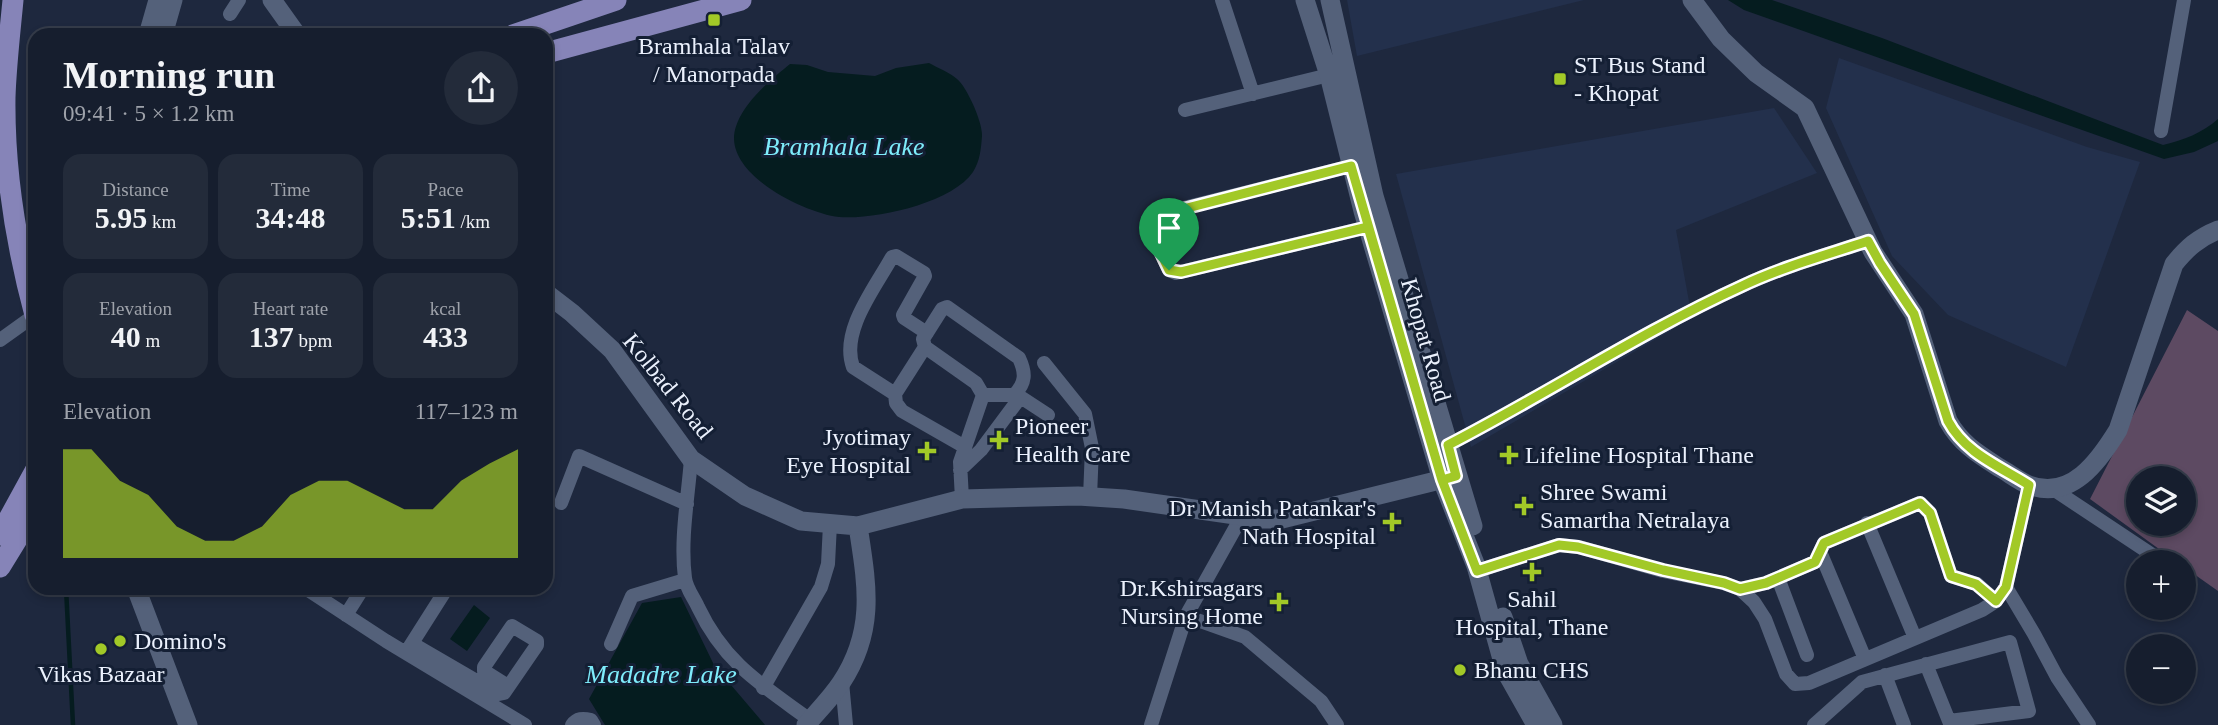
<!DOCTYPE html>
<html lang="en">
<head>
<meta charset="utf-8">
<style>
	body { margin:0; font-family:Georgia,serif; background:#232b3a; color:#f1f3f6; height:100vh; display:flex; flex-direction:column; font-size:26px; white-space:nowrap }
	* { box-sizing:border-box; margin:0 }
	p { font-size:23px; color:#9ea2aa }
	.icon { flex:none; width:38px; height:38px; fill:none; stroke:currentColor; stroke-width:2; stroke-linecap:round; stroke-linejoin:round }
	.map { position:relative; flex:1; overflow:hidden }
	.drawer { position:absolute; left:28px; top:28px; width:525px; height:567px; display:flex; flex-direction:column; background:#161e2e; border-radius:21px; box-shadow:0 4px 10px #0003,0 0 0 2px #353c4a }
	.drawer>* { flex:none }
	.tools { position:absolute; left:2126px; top:466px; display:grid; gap:14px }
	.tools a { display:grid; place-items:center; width:70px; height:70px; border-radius:50%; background:#161e2e; box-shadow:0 4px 10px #0003,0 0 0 2px #353c4a; font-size:35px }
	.pin { position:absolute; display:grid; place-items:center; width:60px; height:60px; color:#fff; margin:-72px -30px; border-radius:50% 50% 50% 0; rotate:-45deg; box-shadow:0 0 7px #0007 }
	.pin .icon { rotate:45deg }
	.round { display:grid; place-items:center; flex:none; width:74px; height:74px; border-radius:37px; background:#232b3a }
	.summary { display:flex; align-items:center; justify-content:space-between; height:119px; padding:0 35px }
	h1 { font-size:38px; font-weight:700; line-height:52px }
	.figures { display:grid; grid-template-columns:repeat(3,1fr); gap:10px; height:119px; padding:7px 35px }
	.figures div { display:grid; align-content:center; border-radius:18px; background:#232b3a; text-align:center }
	.figures b { font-size:30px; font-weight:700 }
	.figures small { font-size:19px; font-weight:400 }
	.figures p { font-size:19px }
	.chart { height:196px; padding:14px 35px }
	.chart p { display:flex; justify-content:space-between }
	.chart svg { width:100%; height:126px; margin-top:7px; fill:#a2c927; opacity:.7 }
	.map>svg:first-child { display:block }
	.built { fill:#23304c }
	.green { fill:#5d4a62; fill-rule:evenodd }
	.water { fill:#051c1f }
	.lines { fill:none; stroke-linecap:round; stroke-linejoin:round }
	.stream { stroke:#051c1f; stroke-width:4.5 }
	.street { stroke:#54617a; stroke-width:14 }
	.secondary { stroke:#54617a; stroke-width:19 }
	.primary { stroke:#8684b8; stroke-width:21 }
	.route-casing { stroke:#fff; stroke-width:14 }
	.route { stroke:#a2c927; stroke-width:9 }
	.poi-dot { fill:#a2c927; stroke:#141f34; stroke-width:2.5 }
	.labels { text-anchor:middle; stroke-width:6; stroke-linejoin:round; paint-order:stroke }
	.poi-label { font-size:24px; fill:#ebf1fd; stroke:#141f34; text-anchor:start }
	.street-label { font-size:24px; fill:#ebf1fd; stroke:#141f34 }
	.water-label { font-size:26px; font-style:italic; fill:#7eecfb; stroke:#141f34 }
</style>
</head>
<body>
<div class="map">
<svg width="2218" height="725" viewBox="0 0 2218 725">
	<rect width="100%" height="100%" fill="#1e283e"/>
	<!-- built -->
	<path class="built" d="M1347,0H1584L1357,56Z
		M1839,58L2087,147L2140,162L2066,367L1948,315L1892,256L1826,108Z
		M1774,108L1817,173L1676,230L1692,318L1471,447L1396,174Z"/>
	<!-- green -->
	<path class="green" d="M2187,310L2218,331V591L2184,567V562H2177L2090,499ZM2138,478H2184V523H2138Z"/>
	<!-- water -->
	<path class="water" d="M1728,0H1772L1882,38L2163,145C2184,140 2202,133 2218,119V141L2194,152L2164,159L1744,10Z
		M929,63C938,68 949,72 957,79C967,87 983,123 982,136C981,149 980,161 973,172C952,203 875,220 839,217C806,213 735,179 734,139C734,110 770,80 790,64L807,65L828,72L875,76L896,68Z
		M681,597L714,665L765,725H605L589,699L642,603Z
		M474,605L490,618L467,651L450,639Z"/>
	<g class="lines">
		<!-- stream -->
		<path class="stream" d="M66,588L73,725"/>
		<!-- street -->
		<path class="street" d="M1222,0L1253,94
			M230,14L239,0
			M1185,110L1329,75
			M2161,131L2184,0
			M1351,166L1156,215L1149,219L1148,226L1169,270L1176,273L1368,227
			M0,340L35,315
			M925,347L895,394L896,403L902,411L965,447
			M1044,363L1085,414L1092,448L1090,497
			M895,394L853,367C840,331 875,288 892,257L896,256L924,273L925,276L903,315L904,318L927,333
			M1448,445C1547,394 1641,332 1742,286C1782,267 1826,255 1868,241
			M691,459C688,498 680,540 685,578C686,588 694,598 698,607C725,664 762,685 810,720
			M960,470L981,450L1019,399L1022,398L1048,415
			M2053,489L2163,562
			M962,499L960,462L983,395L976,383L925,347L923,339L942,309L947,307L1019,358C1026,373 1026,383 1014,395H983
			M561,503L579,456L687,504
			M1867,523L1915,638
			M1821,554L1865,659
			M1477,571L1559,545L1579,547L1663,571L1723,583L1740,589L1754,602L1765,619L1786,674L1795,684L1809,683L1982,610L1996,601L2006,587L2029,485
			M1778,578L1807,655
			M2006,587L2034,634L2057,677L2089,725
			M305,588L386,641L525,725
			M1740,589L1766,583L1815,562L1824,543L1920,503L1930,513L1951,576L1977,584L1996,601
			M346,615L363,588
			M1186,616L1245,637L1321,701L1337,725
			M413,644L499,694L504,693L537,645V641L512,626L484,667V671L508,686
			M611,644L632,596L685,580
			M407,651L447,588
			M1885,675L1904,725
			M842,682L846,725
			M763,688L821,587L828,564L830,524
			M572,725C577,718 583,718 591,720L594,725
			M1151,725L1186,616L1242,516
			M1814,725L1862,682L2010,642L2029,711L1949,721L1926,664"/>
		<!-- secondary -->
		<path class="secondary" d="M272,0L297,35
			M1305,0L1329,75L1363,211L1442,480L1476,566L1505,670L1536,725
			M1330,0L1374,196L1473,526
			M1692,0L1721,39L1756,73L1805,108L1873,252L1914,314L1948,421C1961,444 1978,454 2000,468C2009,473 2019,481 2029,485C2071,501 2099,461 2118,430L2174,264C2187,248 2198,238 2218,230
			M148,35L158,0
			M163,35L173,0
			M546,293L572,313L612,350L691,459L745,496L801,521L858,526L962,499L1078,496L1124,499L1263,519H1282L1456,476
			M136,588L188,725
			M1503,617L1519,664L1553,725
			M806,725C818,711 831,698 841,683C876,630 867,585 858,526"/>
		<!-- primary -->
		<path class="primary" d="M13,0C10,32 6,65 5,97C4,171 16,244 35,315
			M513,35L616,0
			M546,53L741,0
			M0,535L35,471
			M0,567L35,510"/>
	</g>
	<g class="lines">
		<!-- route casing -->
		<g class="route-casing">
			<path id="route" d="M1169,270L1181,272L1368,227L1442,480L1477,571L1559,545L1578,547L1663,570L1724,583L1740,589L1766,583L1815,562L1824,543L1920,503L1930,513L1951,576L1976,584L1996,601L2006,587L2029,485C1999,466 1965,453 1948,421L1914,314L1880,263L1868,241C1826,255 1782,267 1742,286C1641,332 1547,394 1448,445L1456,476L1442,480L1351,166L1152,217L1149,219L1148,226L1169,270"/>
		</g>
		<!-- route -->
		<use href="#route" class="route"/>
	</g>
	<!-- markers -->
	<g class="poi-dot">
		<rect x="707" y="13" width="14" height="14" rx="3.5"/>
		<rect x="1553" y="72" width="14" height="14" rx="3.5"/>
		<path d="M995.5 429.5h7v7h7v7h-7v7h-7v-7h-7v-7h7z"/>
		<path d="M923.5 440.5h7v7h7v7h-7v7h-7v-7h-7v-7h7z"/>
		<path d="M1505.5 444.5h7v7h7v7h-7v7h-7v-7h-7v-7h7z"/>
		<path d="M1520.5 495.5h7v7h7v7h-7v7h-7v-7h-7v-7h7z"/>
		<path d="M1388.5 511.5h7v7h7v7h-7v7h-7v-7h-7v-7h7z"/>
		<path d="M1528.5 561.5h7v7h7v7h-7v7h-7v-7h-7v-7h7z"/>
		<path d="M1275.5 591.5h7v7h7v7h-7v7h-7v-7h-7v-7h7z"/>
		<circle cx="120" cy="641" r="7"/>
		<circle cx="101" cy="649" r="7"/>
		<circle cx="1460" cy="670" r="7"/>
	</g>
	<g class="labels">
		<!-- poi labels -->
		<g class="poi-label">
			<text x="714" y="54" text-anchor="middle">Bramhala Talav<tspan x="714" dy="28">/ Manorpada</tspan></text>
			<text x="1574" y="73">ST Bus Stand<tspan x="1574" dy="28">- Khopat</tspan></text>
			<text x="1015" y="434">Pioneer<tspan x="1015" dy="28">Health Care</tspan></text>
			<text x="911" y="445" text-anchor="end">Jyotimay<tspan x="911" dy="28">Eye Hospital</tspan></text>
			<text x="1525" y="463">Lifeline Hospital Thane</text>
			<text x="1540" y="500">Shree Swami<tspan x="1540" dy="28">Samartha Netralaya</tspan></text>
			<text x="1376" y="516" text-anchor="end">Dr Manish Patankar's<tspan x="1376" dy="28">Nath Hospital</tspan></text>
			<text x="1263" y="596" text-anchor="end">Dr.Kshirsagars<tspan x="1263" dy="28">Nursing Home</tspan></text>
			<text x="1532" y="607" text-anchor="middle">Sahil<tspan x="1532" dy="28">Hospital, Thane</tspan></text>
			<text x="134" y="649">Domino's</text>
			<text x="1474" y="678">Bhanu CHS</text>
			<text x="101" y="682" text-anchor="middle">Vikas Bazaar</text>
		</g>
		<!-- street labels -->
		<g class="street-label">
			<text transform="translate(1426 340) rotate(74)" y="8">Khopat Road</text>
			<text transform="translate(668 386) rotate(51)" y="8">Kolbad Road</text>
		</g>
		<!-- water labels -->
		<g class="water-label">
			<text x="844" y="155">Bramhala Lake</text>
			<text x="661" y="683">Madadre Lake</text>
		</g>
	</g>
</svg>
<div class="tools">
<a><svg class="icon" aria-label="layers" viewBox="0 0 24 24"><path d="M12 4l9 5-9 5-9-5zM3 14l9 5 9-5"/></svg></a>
<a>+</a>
<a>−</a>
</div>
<div class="pin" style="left:1169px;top:270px;background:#1e9e55"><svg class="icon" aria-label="arrive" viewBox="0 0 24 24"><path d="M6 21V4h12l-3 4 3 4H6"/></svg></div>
<section class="drawer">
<div class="summary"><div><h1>Morning run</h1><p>09:41 · 5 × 1.2 km</p></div><a class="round"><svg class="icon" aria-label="share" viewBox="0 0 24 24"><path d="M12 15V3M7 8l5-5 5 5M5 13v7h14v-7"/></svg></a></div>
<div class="figures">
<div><p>Distance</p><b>5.95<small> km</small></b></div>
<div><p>Time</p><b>34:48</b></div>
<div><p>Pace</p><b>5:51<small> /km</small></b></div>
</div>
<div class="figures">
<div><p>Elevation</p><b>40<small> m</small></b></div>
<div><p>Heart rate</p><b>137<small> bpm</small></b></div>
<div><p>kcal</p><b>433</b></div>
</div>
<div class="chart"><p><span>Elevation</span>117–123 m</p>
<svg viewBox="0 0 160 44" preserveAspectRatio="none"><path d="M0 44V6L10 6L20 17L30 22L40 33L50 38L60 38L70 33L80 22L90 17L100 17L110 22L120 27L130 27L140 17L150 11L160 6V44z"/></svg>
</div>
</section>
</div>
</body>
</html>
